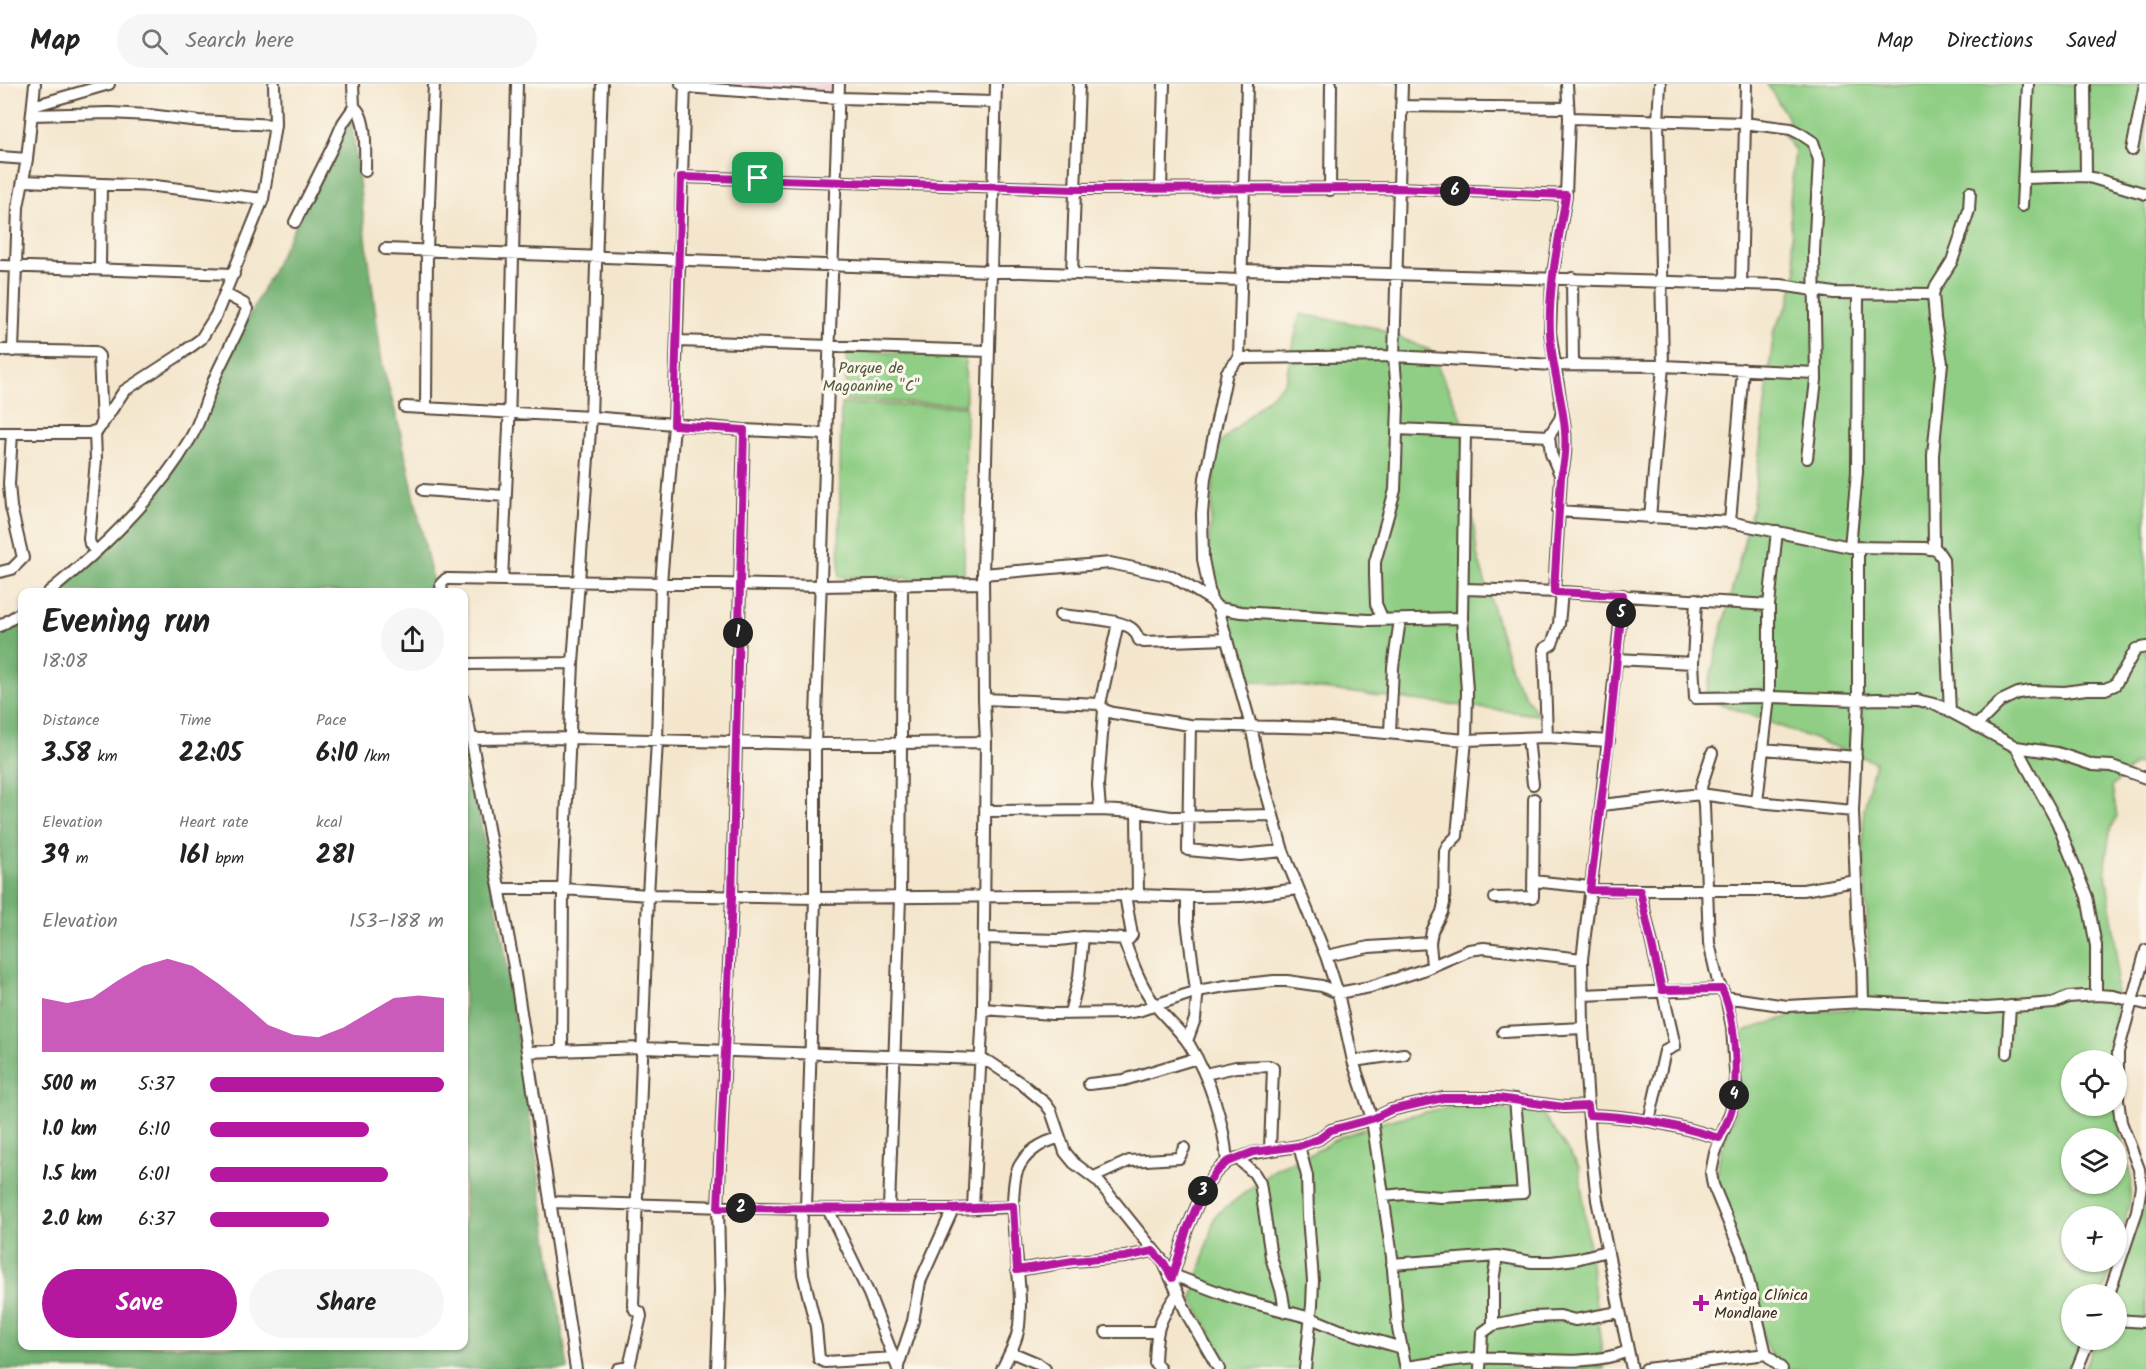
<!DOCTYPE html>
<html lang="en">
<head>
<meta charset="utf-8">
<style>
	body { margin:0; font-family:Kalam,sans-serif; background:#f6f6f6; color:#222; height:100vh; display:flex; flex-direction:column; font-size:22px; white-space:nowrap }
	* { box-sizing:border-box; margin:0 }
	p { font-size:20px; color:#767676 }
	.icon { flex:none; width:33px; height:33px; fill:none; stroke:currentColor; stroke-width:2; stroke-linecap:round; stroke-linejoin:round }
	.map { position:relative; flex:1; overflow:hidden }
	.details { position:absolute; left:18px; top:504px; width:450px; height:762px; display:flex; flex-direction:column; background:#fff; border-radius:12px; box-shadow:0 2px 4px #0004 }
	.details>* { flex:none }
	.tools { position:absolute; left:2061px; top:966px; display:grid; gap:12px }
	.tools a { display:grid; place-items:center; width:66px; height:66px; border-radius:50%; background:#fff; box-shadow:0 2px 4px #0004; font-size:30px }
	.pin { position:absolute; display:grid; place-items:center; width:51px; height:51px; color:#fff; margin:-26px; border-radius:12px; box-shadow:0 3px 9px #0006 }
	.km { position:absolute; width:30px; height:30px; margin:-15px; border-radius:50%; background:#222; color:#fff; font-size:16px; line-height:30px; text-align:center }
	.round { display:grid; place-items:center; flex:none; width:63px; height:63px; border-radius:32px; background:#f6f6f6 }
	.overview { display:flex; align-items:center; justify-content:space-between; height:102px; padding:0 24px }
	h1 { font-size:33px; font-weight:600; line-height:45px }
	.figures { display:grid; grid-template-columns:repeat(3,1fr); gap:9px; height:102px; padding:6px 24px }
	.figures div { display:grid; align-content:center }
	.figures b { font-size:26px; font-weight:600 }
	.figures small { font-size:16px; font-weight:400 }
	.figures p { font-size:16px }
	.chart { height:168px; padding:12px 24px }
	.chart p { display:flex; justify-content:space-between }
	.chart svg { width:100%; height:108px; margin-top:6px; fill:#b5179e; opacity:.7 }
	.cta { display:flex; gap:12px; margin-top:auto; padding:12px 24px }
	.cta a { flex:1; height:69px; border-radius:36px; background:#b5179e; color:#fff; font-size:24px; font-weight:600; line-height:69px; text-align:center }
	.cta a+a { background:#f6f6f6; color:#222 }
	ul { padding:0 24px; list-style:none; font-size:20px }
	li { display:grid; grid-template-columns:96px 72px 1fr; align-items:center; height:45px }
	li i { height:15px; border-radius:8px; background:#b5179e }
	header { display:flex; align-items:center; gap:36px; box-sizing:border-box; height:84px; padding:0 30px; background:#fff; border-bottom:2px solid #e0e0e0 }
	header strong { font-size:28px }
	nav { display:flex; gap:33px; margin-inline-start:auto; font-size:21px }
	.search { width:420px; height:54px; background:#f6f6f6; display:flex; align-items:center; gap:15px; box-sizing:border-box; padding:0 21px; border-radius:33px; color:#767676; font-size:22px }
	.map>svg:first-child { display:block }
	.built { fill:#f5cfda }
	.green { fill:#8fce84; stroke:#657c51; stroke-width:1.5; fill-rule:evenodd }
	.forest { fill:#73b172; stroke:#576e48; stroke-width:1.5 }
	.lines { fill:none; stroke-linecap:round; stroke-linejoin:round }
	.minor-casing { stroke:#574638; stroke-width:14 }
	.minor { stroke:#fff; stroke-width:10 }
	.route-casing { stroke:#fff; stroke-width:12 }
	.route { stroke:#b5179e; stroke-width:8 }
	.poi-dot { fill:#b5179e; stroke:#fbf7ec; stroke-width:2 }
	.labels { text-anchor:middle; stroke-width:6; stroke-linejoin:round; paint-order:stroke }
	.park-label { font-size:16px; fill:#545b3d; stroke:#fbf7ec }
	.poi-label { font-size:16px; fill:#3b2a1e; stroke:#fbf7ec; text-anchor:start }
</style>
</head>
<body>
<header>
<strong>Map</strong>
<div class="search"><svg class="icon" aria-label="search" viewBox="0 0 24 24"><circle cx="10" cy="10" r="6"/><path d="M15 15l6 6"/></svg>Search here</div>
<nav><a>Map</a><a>Directions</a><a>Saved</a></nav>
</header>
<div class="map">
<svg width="2146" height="1285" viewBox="0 0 2146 1285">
	<rect width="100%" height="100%" fill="#fbf7ec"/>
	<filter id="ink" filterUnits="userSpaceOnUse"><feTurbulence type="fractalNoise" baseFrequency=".0167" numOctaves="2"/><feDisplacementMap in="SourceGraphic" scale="12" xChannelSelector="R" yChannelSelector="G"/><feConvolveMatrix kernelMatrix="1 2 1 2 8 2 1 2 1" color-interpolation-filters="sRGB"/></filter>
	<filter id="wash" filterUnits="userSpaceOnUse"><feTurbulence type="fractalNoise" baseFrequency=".008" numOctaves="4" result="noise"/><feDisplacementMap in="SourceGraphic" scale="24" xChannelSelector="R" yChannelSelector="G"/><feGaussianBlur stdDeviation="1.35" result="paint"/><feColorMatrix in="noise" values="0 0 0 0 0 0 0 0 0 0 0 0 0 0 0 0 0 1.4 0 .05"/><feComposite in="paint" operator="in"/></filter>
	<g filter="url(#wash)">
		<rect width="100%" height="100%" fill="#f4e6cd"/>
		<!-- built -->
		<path class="built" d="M693,0H834V10Z"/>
		<!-- green -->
		<path class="green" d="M1767,0H2146V682L2135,680L2112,703L2117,732L2110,748L2105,781L2117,870L2114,976H2072V1022H2116L2121,1054L2131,1092L2130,1116L2117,1172L2116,1132H2072V1178H2115L2102,1210H2072V1256H2082L2072,1285H1784L1768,1267L1716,1103L1720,1069L1738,1020L1744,947L1803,928L1853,925L1869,873L1863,760L1864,725L1875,678L1705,614L1753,422L1774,246L1789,219L1797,185L1792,161L1790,117L1795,67L1784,51L1789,36ZM2072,1054H2116V1100H2072Z
			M1300,230L1377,244L1430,266L1461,332L1477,470L1513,592L1538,631L1238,595L1208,470L1216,363L1285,298Z
			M847,267L965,271L966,320L845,317Z
			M841,320L966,322L964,495L839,493Z
			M1448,1023H1477L1542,1029L1579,1083L1604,1285H1231L1192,1215L1215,1132L1278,1083L1311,1070L1340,1053L1390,1036Z
			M2146,1096V1285H2084L2095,1256H2116V1210H2112L2140,1121Z"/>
		<!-- forest -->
		<path class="forest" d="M351,35L382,279L399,342L435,508H58L100,471L140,430L167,396L279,173Z
			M22,534V1262H464V650L505,868L568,1285H0V549Z"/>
	</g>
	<g filter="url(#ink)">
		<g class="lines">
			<!-- minor casing -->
			<g class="minor-casing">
				<path id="minor" d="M602,0L591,333L744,346L827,350
					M681,0L685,3L839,14L995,18
					M1247,0L1239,274L1394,272L1554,281L1663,282L1658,38L1660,0
					M2085,0L2086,92
					M33,22L109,0
					M1401,22L1568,24
					M354,23C368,32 365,71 365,87
					M32,31L109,29L149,31L199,37L275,41
					M1569,34L1744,39L1791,45L1801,50L1813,58L1819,76L1814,168L1816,296L1807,374
					M2132,66L2145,0
					M0,73L27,75
					M681,93L1076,105L1398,104L1566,111
					M2024,94L2086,92L2146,110
					M23,97L155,102L263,115
					M1161,105L1164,0
					M1330,106L1331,0
					M2022,122L2028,0
					M295,138L333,62L343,39L354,23L353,0
					M385,165L1241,196
					M0,182L234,190
					M100,184L101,100
					M1241,186L1781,201L1834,209L1933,210
					M1072,189L1079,0
					M1572,194L1573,281
					M1741,200L1746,0
					M677,257L988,267
					M0,266L95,268L99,272L102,341
					M13,267L18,123L27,75L35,0
					M405,323L591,333L573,579L563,805L562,965
					M426,324L427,166L434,0
					M1397,345L1465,348
					M95,348L96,376L89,455L90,460L96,468
					M0,349H89L98,346L124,307L178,272L201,255L216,231L263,115L275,41L274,0
					M1561,393C1567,371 1567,350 1562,327
					M423,406L505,412
					M1558,427L1730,438L1850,463L1924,464L1937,466L1943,475L1950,628
					M1650,434L1663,282L1816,289
					M1730,438L1743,285
					M1850,463L1857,388L1858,209
					M1934,465L1933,371L1942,279L1935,235L1933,210L1935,204L1952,177L1961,151L1969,126L1970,108
					M0,488L12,485L23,474L11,423L9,400L12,349
					M983,490L1110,479L1172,492L1211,516L1218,524L1241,528L1368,536L1462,534
					M502,496L509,343L517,0
					M1463,505L1562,508L1769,521
					M49,508C102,465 155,415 190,355C202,335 207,312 216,291C226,269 238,248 247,225L244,220L225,210
					M442,508L441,500L446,495H450L822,502L983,499
					M1554,508L1561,393L1551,370L1549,352L1560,335L1562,327L1550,248L1552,195L1566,111L1569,34L1567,0
					M1623,511L1601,721L1701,710L1757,718L1853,727L1858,616V464
					M1696,515L1693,579L1695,614L1769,613L1858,616L1877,615L1917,616L1938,621L2016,663L2057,669L2093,681L2112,682L2146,694
					M1211,516L1203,475L1202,430L1205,394L1227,288L1239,274
					M1218,524L1251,642L1260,686L1283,767L1326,872L1338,909L1353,977L1372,1035L1392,1173L1398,1245L1406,1285
					M1060,531C1077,533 1119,535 1131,544C1136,547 1137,552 1139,556L1144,558L1227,555
					M1383,536L1376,520L1375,490V478L1395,406L1398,322L1394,272L1402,0
					M0,542L22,528
					M1616,575L1693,579
					M464,580L573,579
					M984,615L1100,620L1104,626L1113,629L1190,641L1329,644L1466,656L1547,653L1609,657
					M464,616L514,883L576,1285
					M1100,620L1118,539
					M1190,641L1188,766L1240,771L1283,767
					M1976,642L2001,617L2018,609L2031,607L2065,608L2086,605H2105L2115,601L2136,565L2146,563
					M1390,649L1393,583L1400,536
					M1547,653L1544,565L1552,560L1559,540L1562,508
					M1528,654L1533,700
					M471,655L571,654L815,660L986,658
					M2016,663L2057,738L2087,813L2096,862V911
					M1763,665L1856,673
					M1712,669L1701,703L1704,721L1709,859L1718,898L1726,913L1732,943L1736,1002L1731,1027L1715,1069L1711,1089L1713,1101L1742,1170L1766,1270L1782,1285
					M1757,718L1769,613V521L1777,447
					M1601,721L1582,875L1583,944L1590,1052L1597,1116L1632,1285
					M1100,726L1098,701L1104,626
					M986,727L1100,726L1137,728L1171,733L1273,731
					M1853,727L1858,850L1862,879L1863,918
					M1137,728L1138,811
					M1533,797L1590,803
					M500,805H563L648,811L657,657L661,499L674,341L685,0
					M1590,806H1803L1856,797
					M1640,807L1675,962L1665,967L1649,1037
					M1187,813V837L1197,914L1195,935L1187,957
					M1495,814L1533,813L1534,715
					M984,854L1059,856L1083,853L1129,855L1132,851L1125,811
					M1124,856C1132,878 1141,903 1156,922C1166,935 1180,946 1189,960C1210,995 1224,1038 1227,1078
					M1326,872L1369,863L1430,859
					M1432,882L1430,859L1432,847L1442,828L1444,819L1445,767L1448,761L1457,752L1466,656L1467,607L1462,534L1465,348L1549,352
					M1583,911L1722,905
					M1726,913L1787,922L1863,918L1987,924L2054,919L2068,913L2098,911L2113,912L2146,920
					M983,925L1052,930L1124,929L1138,927L1197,907L1226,902L1274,897H1287L1322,902L1338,909L1370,903L1423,886L1469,866L1484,864L1582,875
					M1070,929L1079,893L1083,853
					M1503,948L1583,944
					M527,968L641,964L980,975L991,979L1022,1000L1045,1019L1051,1027L1065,1068L1074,1079L1098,1097L1164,1179L1188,1232L1219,1285
					M2007,969L2010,922
					M1353,977L1404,970
					M1205,990L1236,983L1269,982L1273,984L1270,1065
					M1089,1000L1124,996L1197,974
					M1589,1031C1633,1032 1677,1041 1719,1054
					M1299,1062L1307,1092L1308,1132L1313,1197L1312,1221L1305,1285
					M1237,1074L1254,1089L1260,1099L1271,1173L1282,1209L1285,1228
					M1094,1093L1129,1077L1179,1074L1184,1064
					M1384,1112L1404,1110L1441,1113L1523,1109L1515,1015
					M550,1118L802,1125H953L1013,1123
					M973,1123L983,925L986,658L984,615L983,490L996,0
					M889,1124L900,814L902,501
					M802,1125L801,1166L803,1190L816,1243L819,1275L825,1278L895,1274
					M806,1125L815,814V660L839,0
					M828,1125L869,1210L898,1285
					M1392,1180L1497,1172L1532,1178H1551L1576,1175L1607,1167
					M1017,1186L1073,1177L1125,1173L1153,1167
					M1173,1191L1231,1213L1311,1234L1340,1246L1402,1264
					M1172,1194L1187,1145L1204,1105L1216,1088L1227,1078L1253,1069L1299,1062L1319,1055L1331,1046L1372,1035L1391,1026L1443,1014H1498L1564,1023L1588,1022
					M2109,1210L2137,1127L2141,1102L2139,1085L2121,1038L2118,1016V968L2146,866
					M2116,1236L2146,1238
					M1493,1241L1532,1233L1560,1232L1575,1236L1619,1228
					M1106,1248H1156
					M1011,1268L1037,1279L1045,1285
					M898,1282L913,1237L920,1198L953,1125
					M1406,1283C1430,1280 1455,1275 1480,1274C1526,1272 1586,1285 1628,1267
					M618,1285L629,1283L641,1232L640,1228L635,1226L633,1221L648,811L815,814L1138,811L1198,813L1242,812L1298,805
					M717,1285L720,1206L718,1124L732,813L744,346
					M1002,1285C1009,1271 1017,1257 1019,1242C1023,1206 1014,1165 1013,1128C1013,1115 1013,1099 1017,1087C1024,1069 1042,1058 1059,1054
					M1160,1285L1155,1279C1156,1245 1158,1237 1178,1209
					M1480,1285L1482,1249L1493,1241V1197L1497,1172
					M1646,1285L1766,1270
					M2077,1285L2089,1256"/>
			</g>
			<!-- minor -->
			<use href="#minor" class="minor"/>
		</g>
	</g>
	<g class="lines" filter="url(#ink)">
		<!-- route casing -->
		<g class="route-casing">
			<path id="route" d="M681,93L1076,105L1398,104L1566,111C1559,156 1548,202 1550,248C1552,298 1575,343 1561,393L1554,508L1623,511L1609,657L1590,806L1640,807L1662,906L1722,905C1736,935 1739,992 1732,1024C1729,1035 1724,1045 1719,1054C1677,1041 1633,1032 1589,1031L1588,1022L1564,1023L1498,1014H1443L1391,1026L1372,1035L1331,1046L1319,1055L1299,1062L1253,1068L1227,1078L1216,1088L1204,1105L1187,1145L1172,1194L1164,1179L1153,1167L1125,1173L1073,1177L1017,1186L1013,1122L953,1125L718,1124L732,813L744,346L674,341Z"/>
		</g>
		<!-- route -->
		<use href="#route" class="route"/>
	</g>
	<!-- markers -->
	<path class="poi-dot" d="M1698 1210h6v6h6v6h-6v6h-6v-6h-6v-6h6z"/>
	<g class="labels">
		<!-- park labels -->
		<g class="park-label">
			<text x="871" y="289">Parque de<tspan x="871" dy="18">Magoanine "C"</tspan></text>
		</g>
		<!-- poi labels -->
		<g class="poi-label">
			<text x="1714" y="1216">Antiga Clínica<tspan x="1714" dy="18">Mondlane</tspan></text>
		</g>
	</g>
</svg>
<div class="tools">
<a><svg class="icon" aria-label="locate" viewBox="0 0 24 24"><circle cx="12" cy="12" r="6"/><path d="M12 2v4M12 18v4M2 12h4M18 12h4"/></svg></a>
<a><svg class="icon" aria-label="layers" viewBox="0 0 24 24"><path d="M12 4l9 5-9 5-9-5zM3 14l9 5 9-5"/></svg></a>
<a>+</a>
<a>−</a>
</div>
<div class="pin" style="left:758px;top:94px;background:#1e9e55"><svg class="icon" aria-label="arrive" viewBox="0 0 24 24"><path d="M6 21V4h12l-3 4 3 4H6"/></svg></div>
<b class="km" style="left:738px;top:549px">1</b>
<b class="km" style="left:741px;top:1124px">2</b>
<b class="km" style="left:1203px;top:1107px">3</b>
<b class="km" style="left:1734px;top:1011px">4</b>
<b class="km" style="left:1621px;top:529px">5</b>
<b class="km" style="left:1455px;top:107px">6</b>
<section class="details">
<div class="overview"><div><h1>Evening run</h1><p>18:08</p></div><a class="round"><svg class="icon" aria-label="share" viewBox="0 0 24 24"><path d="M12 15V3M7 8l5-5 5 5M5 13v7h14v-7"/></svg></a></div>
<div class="figures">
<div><p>Distance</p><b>3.58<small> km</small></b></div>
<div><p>Time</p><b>22:05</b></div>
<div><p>Pace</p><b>6:10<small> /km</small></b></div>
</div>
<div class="figures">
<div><p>Elevation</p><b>39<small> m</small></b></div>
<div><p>Heart rate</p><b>161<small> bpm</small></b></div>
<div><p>kcal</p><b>281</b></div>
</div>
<div class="chart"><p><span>Elevation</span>153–188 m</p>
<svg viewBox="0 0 160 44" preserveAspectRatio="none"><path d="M0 44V22L10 24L20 22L30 15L40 9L50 6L60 9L70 16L80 24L90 33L100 37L110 38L120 34L130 28L140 22L150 21L160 22V44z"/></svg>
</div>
<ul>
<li><b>500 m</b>5:37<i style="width:100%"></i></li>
<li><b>1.0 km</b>6:10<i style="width:68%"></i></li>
<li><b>1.5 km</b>6:01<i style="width:76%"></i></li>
<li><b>2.0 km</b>6:37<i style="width:51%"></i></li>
</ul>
<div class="cta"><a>Save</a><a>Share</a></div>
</section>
</div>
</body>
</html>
